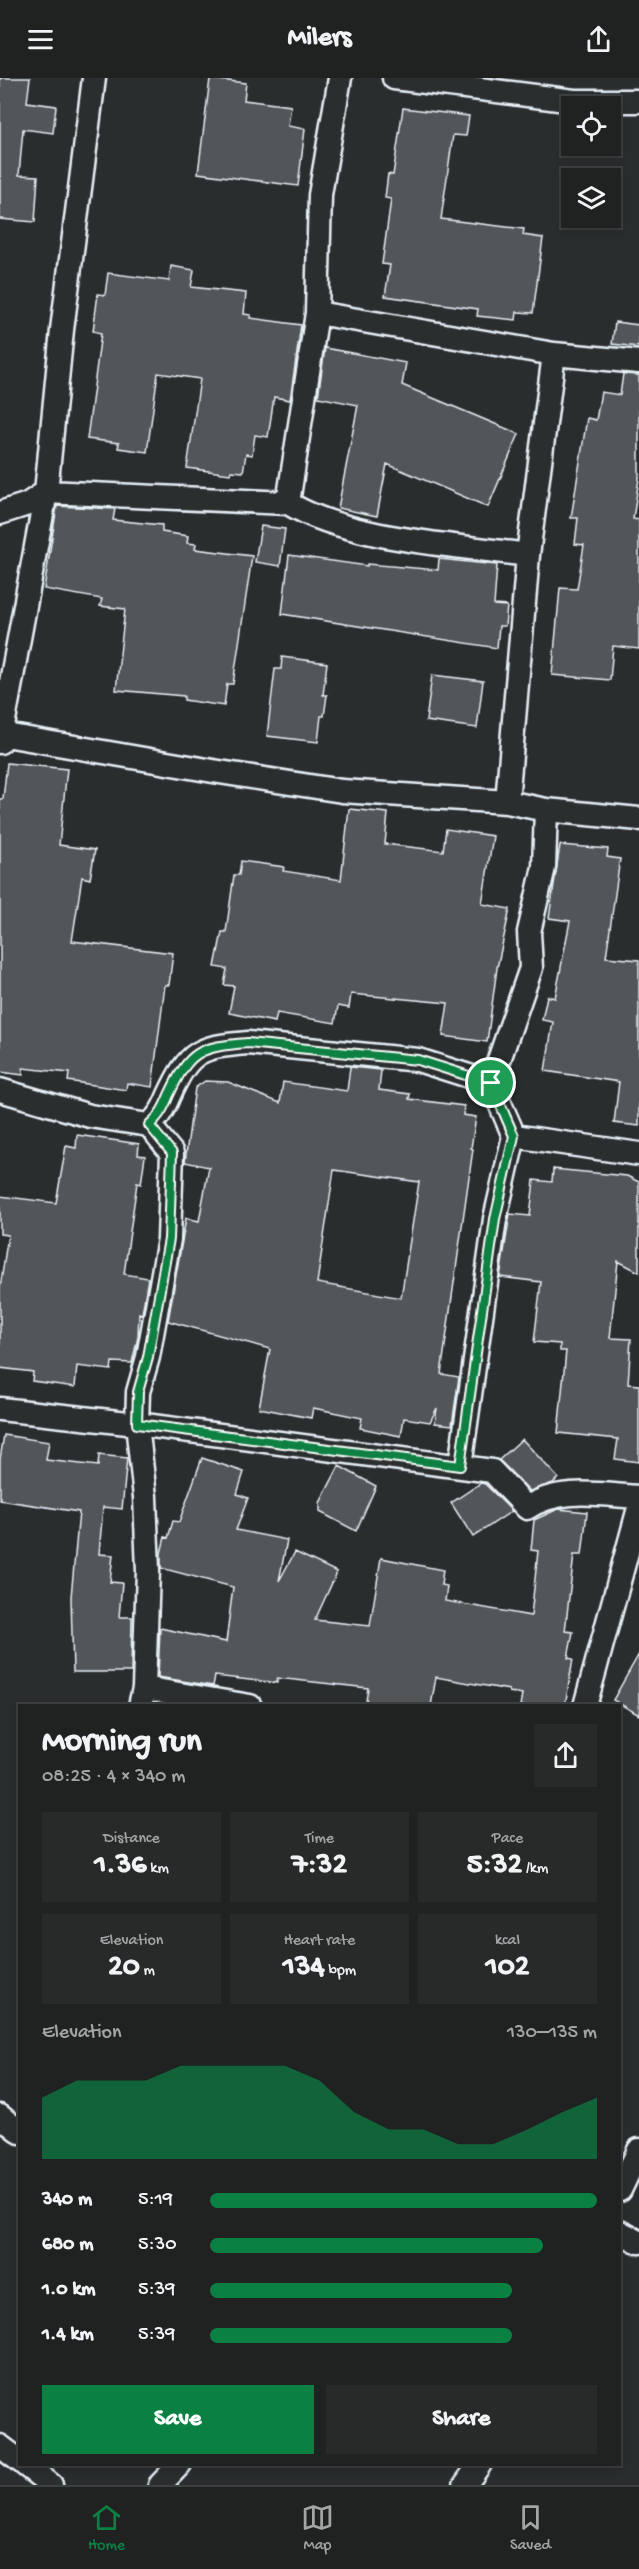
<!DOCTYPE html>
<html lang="en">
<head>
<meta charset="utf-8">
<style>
	body { margin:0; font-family:"Gochi Hand",sans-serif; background:#282a2a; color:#f1f3f6; height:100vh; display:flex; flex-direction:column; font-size:22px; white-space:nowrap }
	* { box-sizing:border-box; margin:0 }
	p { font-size:20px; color:#a2a4a5 }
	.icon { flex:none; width:33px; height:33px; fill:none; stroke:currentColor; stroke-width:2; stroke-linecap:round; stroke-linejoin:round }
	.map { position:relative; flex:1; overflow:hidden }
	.drawer { position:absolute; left:18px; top:1626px; width:603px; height:762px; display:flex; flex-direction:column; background:#202222; border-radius:0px; box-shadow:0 3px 9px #0003,0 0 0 2px #3d3f40 }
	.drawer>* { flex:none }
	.tools { position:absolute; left:561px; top:18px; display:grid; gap:12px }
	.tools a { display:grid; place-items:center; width:60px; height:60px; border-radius:0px; background:#202222; box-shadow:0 3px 9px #0003,0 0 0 2px #3d3f40; font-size:30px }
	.pin { position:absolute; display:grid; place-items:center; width:51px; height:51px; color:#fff; margin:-26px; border:3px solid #fff; border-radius:50%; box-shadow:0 2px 6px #0007 }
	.round { display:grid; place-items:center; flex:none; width:63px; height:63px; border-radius:0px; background:#282a2a }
	.overview { display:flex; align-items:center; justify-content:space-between; height:102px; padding:0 24px }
	h1 { font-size:33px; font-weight:800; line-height:45px }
	.figures { display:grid; grid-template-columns:repeat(3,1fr); gap:9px; height:102px; padding:6px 24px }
	.figures div { display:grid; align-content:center; border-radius:0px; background:#282a2a; text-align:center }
	.figures b { font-size:30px; font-weight:800 }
	.figures small { font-size:16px; font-weight:400 }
	.figures p { font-size:16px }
	.chart { height:168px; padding:12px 24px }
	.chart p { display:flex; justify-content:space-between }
	.chart svg { width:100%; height:108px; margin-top:6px; fill:#0b8043; opacity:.7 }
	.primary-button { display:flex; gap:12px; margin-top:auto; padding:12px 24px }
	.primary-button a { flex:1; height:69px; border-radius:0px; background:#0b8043; color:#fff; font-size:24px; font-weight:800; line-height:69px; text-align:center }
	.primary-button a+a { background:#282a2a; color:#f1f3f6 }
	ul { padding:0 24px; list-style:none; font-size:20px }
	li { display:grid; grid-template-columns:96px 72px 1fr; align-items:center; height:45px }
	li i { height:15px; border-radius:8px; background:#0b8043 }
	header { display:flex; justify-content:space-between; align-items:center; height:78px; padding:0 24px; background:#202222; font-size:27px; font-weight:800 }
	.menu { display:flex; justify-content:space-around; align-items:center; height:84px; border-top:2px solid #3d3f40; background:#202222; font-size:16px; color:#a2a4a5 }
	.menu a { display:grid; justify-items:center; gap:3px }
	.menu .on { color:#0b8043 }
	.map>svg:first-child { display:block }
	.building { fill:#535759; stroke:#e8f1f8; stroke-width:1.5; fill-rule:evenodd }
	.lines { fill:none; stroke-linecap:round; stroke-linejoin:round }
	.street-casing { stroke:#e8f1f8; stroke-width:27 }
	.street { stroke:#2a2d2e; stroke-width:22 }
	.route-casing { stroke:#fff; stroke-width:12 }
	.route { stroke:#0b8043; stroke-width:8 }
</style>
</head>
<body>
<header><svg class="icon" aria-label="menu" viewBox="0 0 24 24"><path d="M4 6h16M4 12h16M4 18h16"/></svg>Milers<svg class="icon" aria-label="share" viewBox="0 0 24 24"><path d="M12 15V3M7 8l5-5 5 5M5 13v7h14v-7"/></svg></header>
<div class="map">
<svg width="639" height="2407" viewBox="0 0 639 2407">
	<rect width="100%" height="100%" fill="#2a2d2e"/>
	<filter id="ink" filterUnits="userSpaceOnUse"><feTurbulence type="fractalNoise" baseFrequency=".0167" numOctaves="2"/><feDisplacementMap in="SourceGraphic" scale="12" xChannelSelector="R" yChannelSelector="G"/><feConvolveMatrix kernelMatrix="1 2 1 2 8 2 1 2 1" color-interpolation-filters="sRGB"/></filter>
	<g filter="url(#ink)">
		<!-- building -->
		<path class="building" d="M0,0H30L27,24L56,28L53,55L23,51L19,97L38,98L35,144L0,141Z
			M210,1L246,5L244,22L291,28L288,48L305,51L298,108L198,95Z
			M403,30L469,38L466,58L453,57L441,141L524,151L523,157L543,160L533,235L517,234L516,242L477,238L478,231L385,218L390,187L382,186L391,121L385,120L388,96L393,97Z
			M171,188L194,192L191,209L246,215L244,236L251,237L250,240L301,247L290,322L274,319L268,359L255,357L252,377L246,376L243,394L231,393L230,396L187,390L200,301L158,295L147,374L118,370L119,365L87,361L101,255L93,253L98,216L105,217L108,195L169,203Z
			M615,244L639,247V269L612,266Z
			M325,270L406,285L402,307L519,356L488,429L387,386L377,438L338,430L358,327L318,319Z
			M623,296L639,297V400L633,441L639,442V571L613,568L610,602L552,597L560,510L577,511L584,467L575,466L578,440H571L587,340L596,342L601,314L620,317Z
			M57,428L115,431L113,442L162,447V454L188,458L187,465L196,466L195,471L252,478L233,606H227L224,628L184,622V618L116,612L125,531L100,528L102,521L44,511Z
			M261,448L285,451L280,488L255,484Z
			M289,477L367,488V486L438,492L439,481L497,487L494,527L507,528L505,548H499L497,570L282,536Z
			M282,579L327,585L323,617H327L324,638H321L318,664L267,658L275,591H281Z
			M432,597L483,603L477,650L426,643Z
			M7,685L67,691L59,767L95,772L90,801L82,799L72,863L173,875L169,907H165L152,1009L127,1005L126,1012L68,1003L69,995L23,990V997L0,994V721H3Z
			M349,731L388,735L385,766L443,773L446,751L493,758L482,826L510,831L497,890L487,964L443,958L448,925L351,916L349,930L338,928L335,945L277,935L275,944L229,935L234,908L224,907L227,891L215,889L222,854H226L234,797H239L241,783L284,789L283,793L341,802Z
			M560,767L608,771L607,779L620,781L606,879L639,882V1048L614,1045L619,1004L545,993L553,944L542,942L547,918L555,920L570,843L549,840Z
			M350,989L381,992L379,1012L410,1016L409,1021L464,1028L463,1037L476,1039L471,1070L473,1071L441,1296L459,1299L452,1347L435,1345L437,1330L430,1344L404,1340L401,1358L360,1350L362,1340L313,1330L311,1340L259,1330L270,1271L168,1243L186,1140L199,1143L209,1089L185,1084L195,1010L205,1003L228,1004L280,1025L283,1004L347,1013ZM334,1092L419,1104L401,1220L317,1205Z
			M77,1057L139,1066L138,1077L145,1078L141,1106L137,1105L124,1196L148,1200L142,1236L139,1235L138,1259L132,1285L112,1284L111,1292L77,1288L75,1309L32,1303L33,1294L0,1290V1210L8,1157L0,1156V1118L56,1125L66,1068L76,1070Z
			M553,1091L627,1098L639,1104V1194L618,1183L610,1260L631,1261L628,1306L639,1307V1384L615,1381L618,1361L558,1355L566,1273H560V1266L534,1264L541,1204L500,1199L510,1136L530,1138L534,1102L552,1104Z
			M4,1357L49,1364L46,1382L98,1388L99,1377L127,1380L122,1431L103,1429L99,1476L113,1477L110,1504L122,1505L119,1539H132L131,1594H73L71,1519L79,1434L0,1422V1381Z
			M522,1361L558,1400L553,1405L530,1413L499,1382Z
			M202,1380L244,1394L237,1416L248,1420L236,1452L287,1462L279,1503L295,1474L337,1494L315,1542L370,1548L381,1480L443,1492L441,1507L447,1508L445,1523L531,1538L538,1473L531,1472L534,1442L558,1431L587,1434L582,1477H574L565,1553L573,1554L568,1580L573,1581L565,1628H520L522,1616L509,1614V1612L436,1599L431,1628H379V1625L366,1623L368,1610L277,1600V1605L215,1598L213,1608L158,1599L160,1550L226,1564L233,1509L161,1490V1475L165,1459L168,1460L173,1443L179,1444Z
			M339,1388L376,1408L356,1453L320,1434V1425Z
			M481,1405L485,1406L512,1433L473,1459L451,1425Z
			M639,1576V1637L613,1622Z"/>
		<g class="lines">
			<!-- street casing -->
			<g class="street-casing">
				<path id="street" d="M340,0L320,117L317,235L288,425C348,462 457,467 528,477
					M394,0L574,23H639
					M317,235L554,276L639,284
					M0,435L28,426L46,414L288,425
					M0,656L213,693L342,713L507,724L546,732L639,741
					M0,664L46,414L62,252L94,0
					M507,724L528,477L554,276
					M546,732L544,789L529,854L531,890L491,1005L514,1058L639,1076
					M0,1012L90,1038L149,1047C160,1038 164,1029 169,1017C190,972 199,969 248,965L418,982L491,1005
					M0,1331L137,1346L492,1393L527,1430C559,1408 602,1417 639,1419
					M460,1388L495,1141L514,1058
					M144,1610L250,1628
					M140,1628L144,1610L148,1493L145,1419L137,1346L138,1314L148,1279L169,1161L172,1075L149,1047
					M585,1628L639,1430
					M0,2038L20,2054
					M620,2112L639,2072
					M620,2154L639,2164
					M0,2368L20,2383
					M24,2386L51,2407
					M160,2407L180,2386
					M465,2407L480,2386"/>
			</g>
			<!-- street -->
			<use href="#street" class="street"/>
		</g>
	</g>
	<g class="lines" filter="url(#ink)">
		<!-- route casing -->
		<g class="route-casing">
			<path id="route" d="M248,965L418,982L491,1005L514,1058L495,1141L460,1388L137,1346L138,1314L148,1279L169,1161L172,1075L149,1047C160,1038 164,1029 169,1017C190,972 199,969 248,965Z"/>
		</g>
		<!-- route -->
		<use href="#route" class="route"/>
	</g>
</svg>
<div class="tools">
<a><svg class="icon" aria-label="locate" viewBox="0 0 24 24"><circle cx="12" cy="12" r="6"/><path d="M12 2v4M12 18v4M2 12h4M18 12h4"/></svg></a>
<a><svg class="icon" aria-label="layers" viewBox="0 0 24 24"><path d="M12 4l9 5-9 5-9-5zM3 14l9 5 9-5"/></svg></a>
</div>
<div class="pin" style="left:491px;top:1005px;background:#1e9e55"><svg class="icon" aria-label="arrive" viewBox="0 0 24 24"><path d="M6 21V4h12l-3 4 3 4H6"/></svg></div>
<section class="drawer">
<div class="overview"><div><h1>Morning run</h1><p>08:25 · 4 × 340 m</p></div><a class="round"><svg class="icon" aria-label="share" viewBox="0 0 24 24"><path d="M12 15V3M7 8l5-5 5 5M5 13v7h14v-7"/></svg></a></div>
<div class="figures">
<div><p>Distance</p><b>1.36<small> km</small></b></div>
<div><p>Time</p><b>7:32</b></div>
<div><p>Pace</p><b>5:32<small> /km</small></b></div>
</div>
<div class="figures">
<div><p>Elevation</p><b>20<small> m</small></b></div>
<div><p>Heart rate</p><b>134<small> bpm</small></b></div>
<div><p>kcal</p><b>102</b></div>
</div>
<div class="chart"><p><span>Elevation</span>130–135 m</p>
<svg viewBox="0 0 160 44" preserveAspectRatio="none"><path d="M0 44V19L10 12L20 12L30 12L40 6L50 6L60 6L70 6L80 12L90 25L100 32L110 32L120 38L130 38L140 32L150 25L160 19V44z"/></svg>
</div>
<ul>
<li><b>340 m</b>5:19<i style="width:100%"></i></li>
<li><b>680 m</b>5:30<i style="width:86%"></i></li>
<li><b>1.0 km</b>5:39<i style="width:78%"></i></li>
<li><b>1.4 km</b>5:39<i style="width:78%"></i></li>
</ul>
<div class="primary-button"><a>Save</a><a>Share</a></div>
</section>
</div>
<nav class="menu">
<a class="on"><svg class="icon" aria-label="home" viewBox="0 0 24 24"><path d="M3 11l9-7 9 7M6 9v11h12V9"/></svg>Home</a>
<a><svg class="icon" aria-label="map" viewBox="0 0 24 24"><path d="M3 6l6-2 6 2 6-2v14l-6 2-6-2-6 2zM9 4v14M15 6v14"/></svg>Map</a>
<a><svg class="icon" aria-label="saved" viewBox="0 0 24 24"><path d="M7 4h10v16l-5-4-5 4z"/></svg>Saved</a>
</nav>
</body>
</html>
